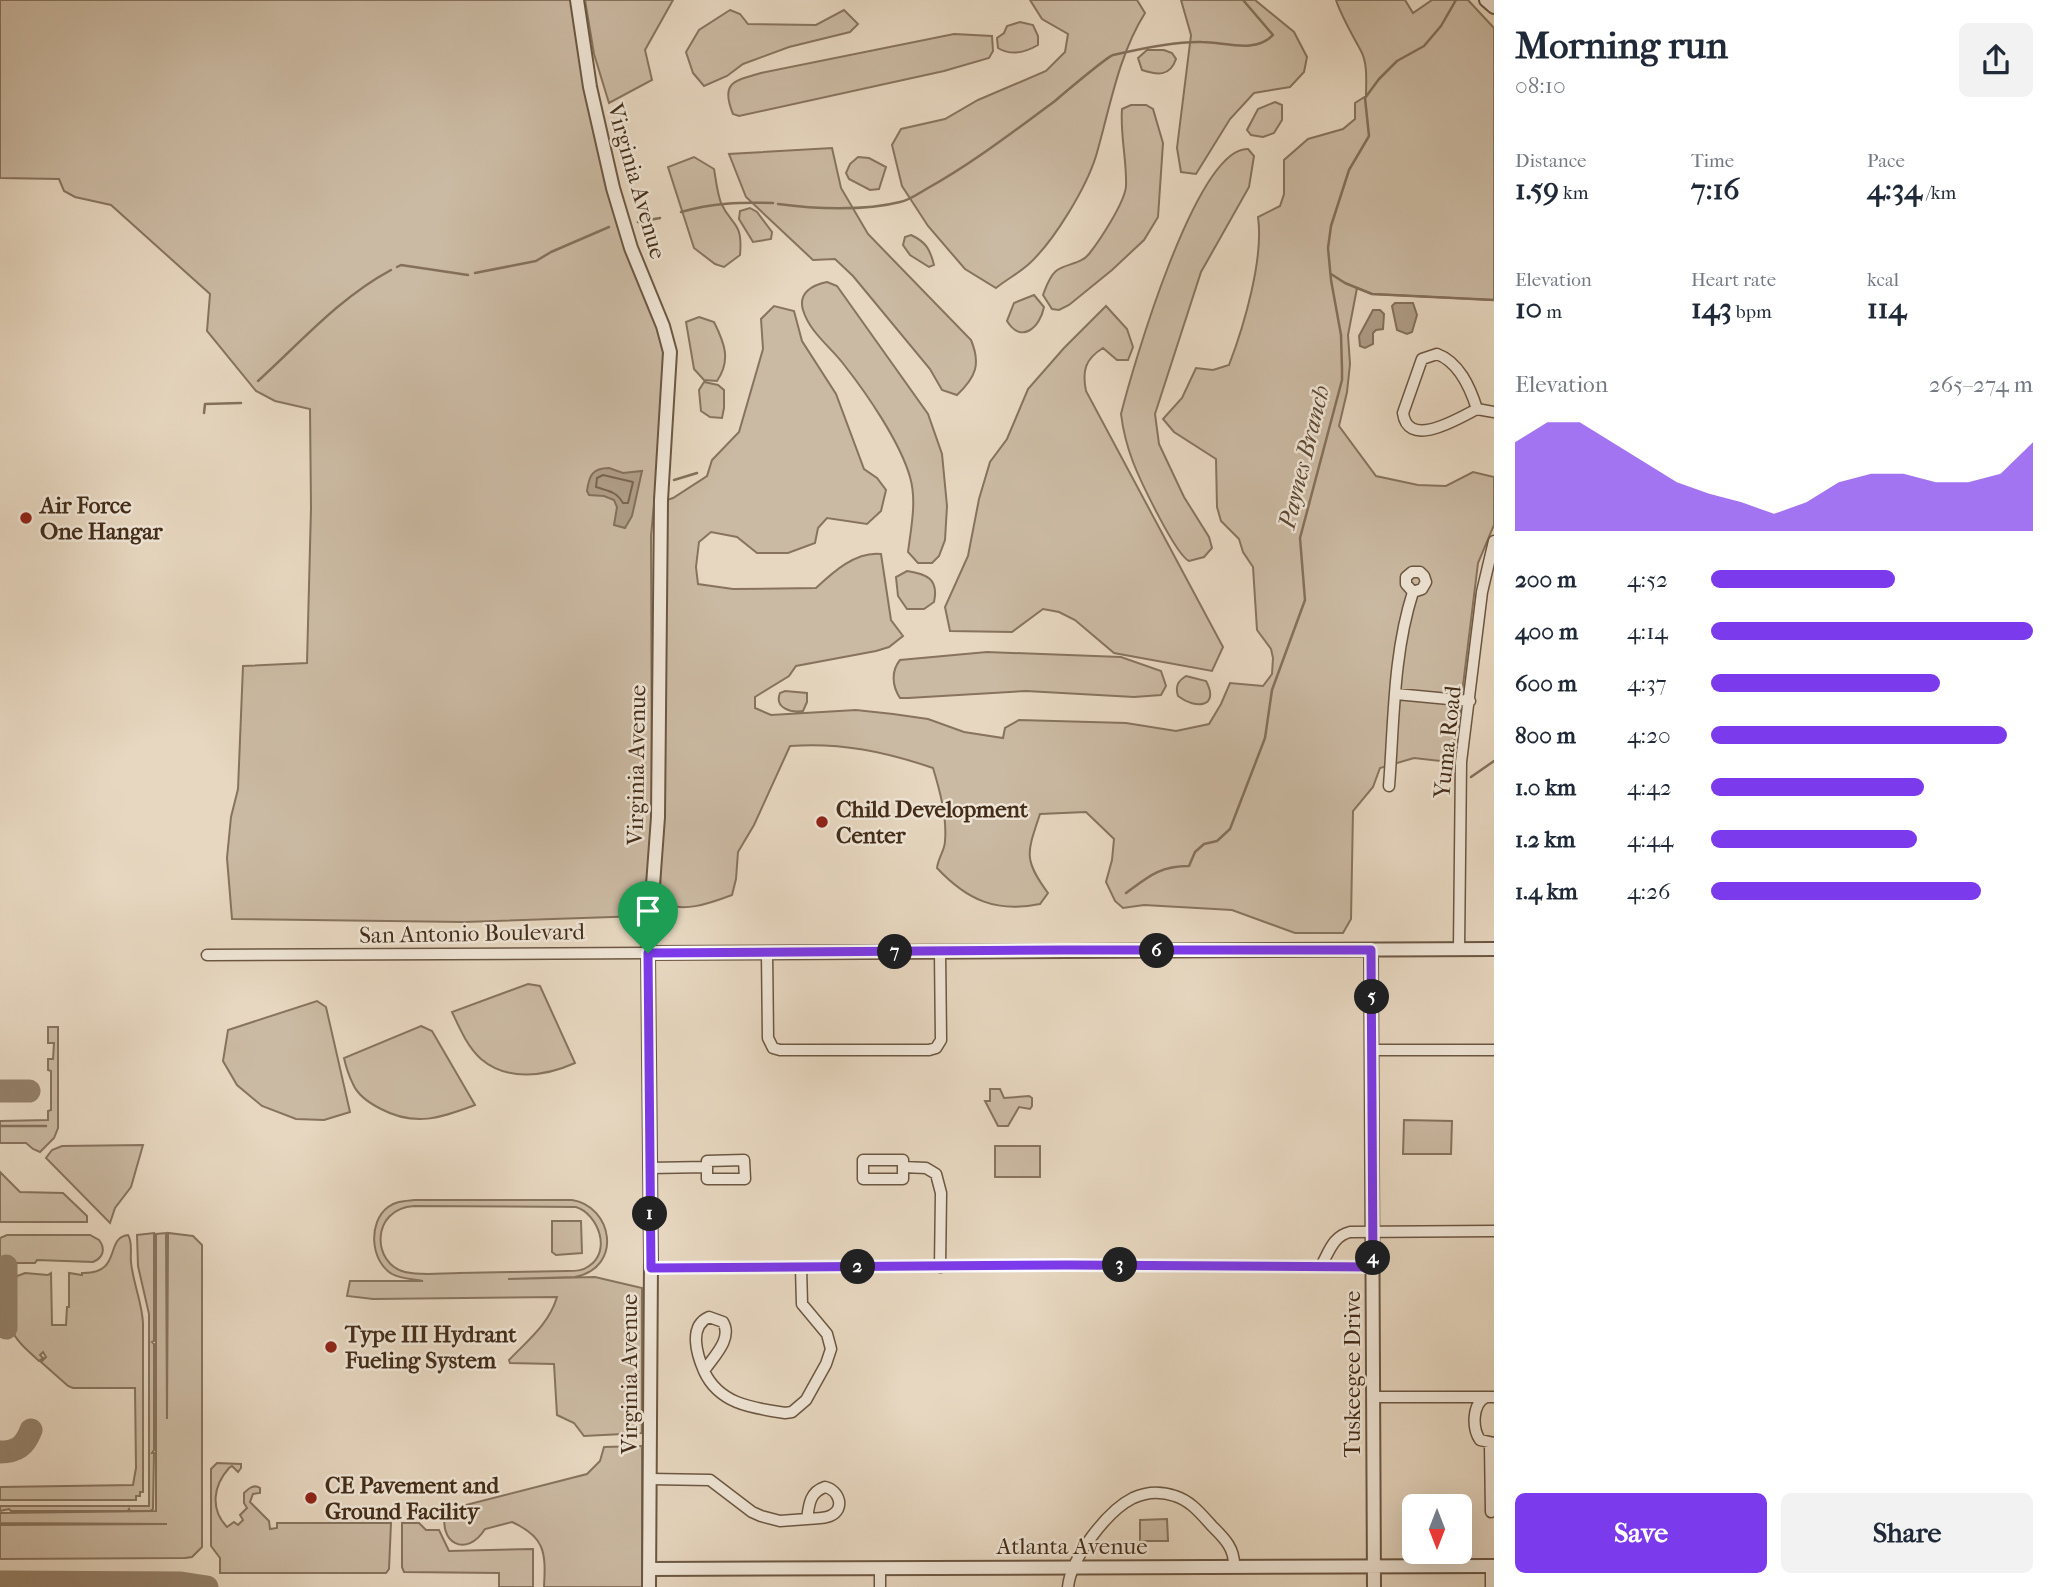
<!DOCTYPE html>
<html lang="en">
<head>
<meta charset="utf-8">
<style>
	body { margin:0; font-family:"IM FELL French Canon",serif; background:#f2f2f3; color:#1f2937; height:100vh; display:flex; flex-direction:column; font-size:26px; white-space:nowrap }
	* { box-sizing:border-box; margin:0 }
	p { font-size:23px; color:#747a83 }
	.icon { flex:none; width:38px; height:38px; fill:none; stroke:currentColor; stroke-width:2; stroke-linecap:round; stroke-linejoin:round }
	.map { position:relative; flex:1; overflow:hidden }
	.drawer { display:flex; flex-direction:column; background:#fff; width:560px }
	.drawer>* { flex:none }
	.needle { width:46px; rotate:180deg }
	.buttons { position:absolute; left:1402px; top:1494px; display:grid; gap:14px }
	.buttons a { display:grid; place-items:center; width:70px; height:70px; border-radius:10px; background:#fff; box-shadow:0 7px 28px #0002; font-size:35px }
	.pin { position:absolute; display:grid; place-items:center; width:60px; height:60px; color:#fff; margin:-72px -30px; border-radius:50% 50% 50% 0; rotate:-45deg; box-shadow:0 0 7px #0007 }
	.pin .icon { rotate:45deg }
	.km { position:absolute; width:35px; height:35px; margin:-18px; border-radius:50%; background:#222; color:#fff; font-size:19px; line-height:35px; text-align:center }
	.round { display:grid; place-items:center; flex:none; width:74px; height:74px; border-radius:10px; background:#f2f2f3 }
	.summary { display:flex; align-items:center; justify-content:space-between; height:119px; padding:0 21px }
	h1 { font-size:38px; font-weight:700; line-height:52px }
	.figures { display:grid; grid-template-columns:repeat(3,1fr); gap:10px; height:119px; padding:7px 21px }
	.figures div { display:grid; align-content:center }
	.figures b { font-size:30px; font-weight:700 }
	.figures small { font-size:19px; font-weight:400 }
	.figures p { font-size:19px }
	.chart { height:196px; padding:14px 21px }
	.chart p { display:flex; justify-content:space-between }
	.chart svg { width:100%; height:126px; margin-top:7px; fill:#7c3aed; opacity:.7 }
	.action { display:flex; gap:14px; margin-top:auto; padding:14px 21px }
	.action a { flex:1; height:80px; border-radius:10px; background:#7c3aed; color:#fff; font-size:28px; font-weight:700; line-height:80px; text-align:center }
	.action a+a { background:#f2f2f3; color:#1f2937 }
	ul { padding:0 21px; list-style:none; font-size:23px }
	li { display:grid; grid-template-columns:112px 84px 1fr; align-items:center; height:52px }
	li i { height:18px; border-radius:9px; background:#7c3aed }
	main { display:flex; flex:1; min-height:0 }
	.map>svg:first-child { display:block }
	.green { fill:#cbbaa3; stroke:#87735e; stroke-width:2; fill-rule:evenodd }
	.water { fill:#af9d87; stroke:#84705b; stroke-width:2 }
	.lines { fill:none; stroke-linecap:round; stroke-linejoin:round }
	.shore { stroke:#796450; stroke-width:2 }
	.stream { stroke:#84705b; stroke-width:2.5 }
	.taxiway { stroke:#95826c; stroke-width:23 }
	.minor-casing { stroke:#6c5742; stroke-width:13 }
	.tertiary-casing { stroke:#6c5742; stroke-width:16 }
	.minor { stroke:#efe5d6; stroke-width:10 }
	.tertiary { stroke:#efe5d6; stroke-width:12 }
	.route-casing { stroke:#fff; stroke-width:14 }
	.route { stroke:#7c3aed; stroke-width:9 }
	.poi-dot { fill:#8f2418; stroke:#efe5d6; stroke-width:2.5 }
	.labels { text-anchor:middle; stroke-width:5; stroke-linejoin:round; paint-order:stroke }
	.street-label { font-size:23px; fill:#432c18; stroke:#efe5d6 }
	.poi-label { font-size:23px; font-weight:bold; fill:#432c18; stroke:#efe5d6; text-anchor:start }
	.water-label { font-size:24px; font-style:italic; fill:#5e4834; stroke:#efe5d6 }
</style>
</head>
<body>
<main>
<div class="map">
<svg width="1494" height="1587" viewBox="0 0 1494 1587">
	<rect width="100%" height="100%" fill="#e7d7c0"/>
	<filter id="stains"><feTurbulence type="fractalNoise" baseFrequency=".00286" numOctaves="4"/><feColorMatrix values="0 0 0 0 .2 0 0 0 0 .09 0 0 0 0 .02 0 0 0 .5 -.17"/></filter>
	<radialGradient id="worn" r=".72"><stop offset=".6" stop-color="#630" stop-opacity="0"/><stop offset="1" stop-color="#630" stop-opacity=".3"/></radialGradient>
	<!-- green -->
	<path class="green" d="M0,0H571L582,71L665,355L664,397L651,536L652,822L650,858L642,916L464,922L232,919L227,858L231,817L238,789L243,666L307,663L311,508L310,409L275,401L256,391L207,331L210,294L111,205L75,197L64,191L59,179L0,178Z
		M585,0H673L645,50L652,80L609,103L594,54Z
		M1030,0H1137L1145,13C1118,56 1110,108 1096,156C1086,188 1055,239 1031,262C1021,272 1007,279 996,288L965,269L928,226L902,186L892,145L901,129L945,119L978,100L1046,71L1065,52L1068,34L1042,19Z
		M1181,0H1255L1294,32L1307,57L1304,72L1290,87L1254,93L1230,119L1196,174L1181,172L1177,148L1191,35Z
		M1336,0H1405L1413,13L1432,0H1468L1494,28V300L1372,294L1357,288L1348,335L1350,364L1347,392L1339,426L1376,476L1418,485L1446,486L1473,472L1494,477V525L1478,563L1458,726L1449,762L1414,758L1380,768L1373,787L1353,811L1351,919L1343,933H1295L1232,910L1144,905L1123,908L1115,901L1106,882L1112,860L1114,839L1086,812L1040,814C1027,853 1023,859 1048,893L1040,904C996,913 967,900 937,868C938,858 945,850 945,841C947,817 940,791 933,768C886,752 840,742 790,746L754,825L738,852L736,879L732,895C711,903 679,915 660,900L664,501L673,498L707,476L712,460L739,432L763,349L761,319L774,306L794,311L802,341L836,394L864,469L877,478L886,490L881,511L867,524L827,518L818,528L815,543L788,553H757L737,537L711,532L699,542L696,567L698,584L733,589L816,588C833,572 856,551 881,554L891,620L903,636L889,647L876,651L796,666L789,676L755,697V708L771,715L856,710L893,714L928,719L964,732L1003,738L1005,728L1019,720L1126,723L1176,731L1209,724L1221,704L1230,683L1263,686L1272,674L1273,658L1271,649L1257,630L1253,567L1243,552L1239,539L1221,521L1217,507L1216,459L1174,432L1163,419L1182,398L1196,368L1213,370L1229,365C1244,326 1264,258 1258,217L1280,206L1284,194V160L1308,139L1343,129L1355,119V103L1366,96C1366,82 1368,64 1361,51C1352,34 1342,18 1336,0Z
		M730,10L740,14L748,24L816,25L844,10L858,24L850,32L789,47L743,64L727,76L704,86L693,73L686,52L699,30Z
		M1020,22L1033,25L1038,36V45C1026,52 1011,56 998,48L997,38L1004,33L1007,26Z
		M954,34L992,36L993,51L989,58L944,71L739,116L733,114C720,82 734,81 761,73Z
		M1147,50H1164L1172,53L1176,59C1170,77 1157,75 1142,70L1138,58Z
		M1275,102L1282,105V120L1274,133L1263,137L1251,135L1247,130L1258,109Z
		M1131,105H1146L1153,109L1163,143L1158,217L1144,240L1112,270L1069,305L1059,310L1052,309L1043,295C1046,287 1049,277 1056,271C1066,263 1080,265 1089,254C1100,240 1125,202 1126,186C1127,161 1120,135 1122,109Z
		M832,148L841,188L868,234L971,340C981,364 976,377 957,395L942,390L930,369L853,276L835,259L813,260L746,197L729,154Z
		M1248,149L1254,156L1249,187L1201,272L1155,414L1159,444L1184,497L1209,537L1212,548L1204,557L1189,561C1175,554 1140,480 1133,462C1127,446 1123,431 1121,414C1132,370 1196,147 1248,149Z
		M694,157L714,169C716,180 717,192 721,203C732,227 743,221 740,255L724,267L715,264L694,248L668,167Z
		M858,157L869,158L886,167L879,189L870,190L849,179L846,173L850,164Z
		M750,208L757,212L772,232L771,239L753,242L739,219L740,211Z
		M911,235C926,242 930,249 934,265L929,267L910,255L903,245L905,237Z
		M827,282L837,286L928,414L942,454L947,506L945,540L939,556L932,563H918L908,552C911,528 917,501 910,477C900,442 867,394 845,366C831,347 810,333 803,310C798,293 812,285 827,282Z
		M1034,295L1044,307C1040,328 1021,344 1007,321L1014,303Z
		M1106,306L1127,329L1133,347L1128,360H1117L1103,348C1085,359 1082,371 1086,391L1223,647L1212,671L1114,653L1075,620L1059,612L1043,609L1012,632L950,631L945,607L968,556L979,499L990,462L1007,439L1028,389L1064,348Z
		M699,317L714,322C725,344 731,360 717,381L704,380L694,369L686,322Z
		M704,382L718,385L724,390V408L722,418L710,417L701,411L699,390Z
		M907,571C927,574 939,579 934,602L924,609H907L898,596L896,577Z
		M987,652L1121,657L1161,671L1166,686L1161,695L1134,697L1026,691L908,698H900C892,686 891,671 900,660Z
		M1186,676L1206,681C1220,707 1196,710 1178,696C1175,686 1178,681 1186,676Z
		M785,691L807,693V702L803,711C791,713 774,708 780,693Z
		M528,984L540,986L575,1063C546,1076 508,1082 481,1059C467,1046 460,1029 452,1012Z
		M317,1001L326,1007L350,1112L324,1120L296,1119L262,1106L237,1085L223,1061L228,1030Z
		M421,1026L432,1031L475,1105C441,1118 415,1127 381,1109C369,1103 358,1096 353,1084C349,1076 346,1067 344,1058Z
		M48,1027H58V1128L54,1138L40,1152L33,1149L26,1143H0V1121L48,1120V1111L51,1110V1071L48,1070V1059H53L54,1043H48Z
		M990,1089H1000L1004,1098L1029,1096L1032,1098V1106L1030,1109L1019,1107L1008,1126H998L985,1101H990Z
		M1404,1120L1452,1121L1451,1154H1403Z
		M143,1145L131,1187L115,1208L110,1223L46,1158L52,1150L62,1146Z
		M995,1146H1040V1177H995Z
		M0,1172L20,1192L63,1193L87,1216V1222H0Z
		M414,1200H572C612,1206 624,1267 575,1277L508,1279L595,1277L642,1288V1433L584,1436L574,1423L557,1415L554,1364L510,1363L509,1360C528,1340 549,1324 557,1297L373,1299L347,1296L350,1281H423C414,1279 401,1279 392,1274C370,1261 368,1222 388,1207C396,1201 405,1201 414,1200ZM414,1206L576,1207C598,1214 612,1251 589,1266C583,1271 575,1271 567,1271C531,1272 495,1272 459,1273C442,1273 422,1276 405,1272C372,1264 370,1209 414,1206Z
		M552,1221H581L582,1253L556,1255L552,1252Z
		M154,1233V1341L152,1342L154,1344V1450L152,1453H154L153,1509L150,1511H130L129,1509L128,1511H11L9,1509L0,1511V1506H149V1314L138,1266L137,1235Z
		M166,1233L167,1419L168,1233L193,1236L202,1245V1547L192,1557L185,1558L0,1559V1525L167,1524L0,1523V1513L156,1511V1234Z
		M7,1235H90L99,1240C106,1249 103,1258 93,1262L37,1260L35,1263H8L0,1260V1238Z
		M128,1235C133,1243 130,1253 131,1262C133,1283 142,1302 143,1323V1492H140V1496H136V1500H0V1487L133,1485L136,1468L135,1388H73L68,1386L41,1362L46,1357L43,1352L40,1355L43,1358L39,1361C32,1354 21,1346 15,1336C9,1325 11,1284 17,1276L25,1273L48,1275L51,1273L52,1325H66L67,1307H69V1273L82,1275V1273C123,1274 104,1238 128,1235Z
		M642,1446V1587H544C546,1552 545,1537 512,1522L485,1529C467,1558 437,1544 446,1510L587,1474L600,1461L604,1447Z
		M217,1463L241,1464V1468L238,1472L232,1466L229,1468C213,1486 210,1509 227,1527L234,1522L238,1525L243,1520L240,1515L247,1508L244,1503V1493C249,1488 254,1484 260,1488V1493L253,1494L250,1502L269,1521L270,1529L277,1528V1523H391L389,1569L386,1573H220V1558L211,1546V1469Z
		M1167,1519L1168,1541H1140V1520Z
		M402,1523H419L426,1530H439L449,1551L533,1549V1587H499V1573L404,1572L402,1567Z"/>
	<!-- water -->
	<path class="water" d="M1395,303H1413L1417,315L1412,332L1407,334L1397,330L1392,306Z
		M1373,310H1380L1384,314L1383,329L1376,330L1373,333V344L1365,348L1360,346L1359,336Z
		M609,468L623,473L642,471L632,516L625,528L614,525L617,507L614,500L604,496L589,495L587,491C589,476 592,468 609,468Z"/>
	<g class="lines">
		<!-- shore -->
		<path class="shore" d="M603,475L633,482L628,503H623C616,491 608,491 596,487L597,478Z"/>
		<!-- stream -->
		<path class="stream" d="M778,204C814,209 865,211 900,202C910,200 919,193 928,188C973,163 1014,131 1055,101C1064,93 1107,57 1113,55C1139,49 1176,41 1202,42C1225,42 1255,54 1273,35L1243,0
			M681,212C712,203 740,202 773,203
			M638,222L660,218
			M397,267L401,265L468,275
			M475,273L536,261L551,252L609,227
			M1331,274L1345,283L1372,294L1494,300
			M258,381C301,342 339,298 391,270
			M204,413L205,404L241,403
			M674,480L697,473
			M1471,777L1494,761
			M1126,893C1149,876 1160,866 1189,866L1195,852L1204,844L1217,841L1230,829L1265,738L1272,690L1305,600L1300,538L1342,380V369L1341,335L1331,280L1328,248L1331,226L1349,170L1369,136L1365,98L1379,79L1397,61L1424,46L1441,26L1456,0
			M0,1126H46"/>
		<!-- taxiway -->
		<path class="taxiway" d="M0,1091H29
			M6,1328V1266
			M0,1452C17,1452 25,1446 31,1430
			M0,1582L181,1583L207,1587"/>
		<!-- minor casing -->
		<g class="minor-casing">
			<path id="minor" d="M1437,354C1459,362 1470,387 1477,409C1459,418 1408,450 1403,413L1422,359Z
				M1477,409L1494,412
				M1396,694L1470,701
				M1389,786C1394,722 1393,654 1413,592L1422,589L1426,582L1424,576L1420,572H1412L1406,577V584L1413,592
				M1459,949L1461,762L1482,592L1494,541
				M767,952L768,1038L773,1048L780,1050H929L936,1048L941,1040L940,952
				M207,955L648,953
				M1372,1050H1494
				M903,1167V1160H863V1179H903V1167L926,1168L936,1174L941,1193L940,1267
				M649,1168L707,1167V1161L744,1160L745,1179H707V1167
				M1321,1266C1329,1252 1333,1236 1350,1232L1494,1231
				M651,1268L1067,1265L1373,1267
				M709,1317L723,1322C733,1339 713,1357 704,1371C697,1355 688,1326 709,1317Z
				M704,1371C719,1404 752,1408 785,1413L792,1412L806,1400L826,1364L831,1349L827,1334L802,1304L801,1267
				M1373,1397H1494
				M1486,1397C1472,1404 1472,1428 1480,1440L1494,1443
				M1490,1444L1491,1512
				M650,1479L710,1480L752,1512L761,1516L780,1521L807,1519
				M825,1487C839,1490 846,1509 830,1516C823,1519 814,1518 807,1519C809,1504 810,1492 825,1487Z
				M880,1587V1568
				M1068,1587C1071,1558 1107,1511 1133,1498C1146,1492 1161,1491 1175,1496C1191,1501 1201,1514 1212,1526C1224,1538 1235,1548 1234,1567
				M1491,1587V1566"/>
		</g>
		<!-- tertiary casing -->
		<g class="tertiary-casing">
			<path id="tertiary" d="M577,0L590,87L613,188L631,248L663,326L670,352L661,500L658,817L648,953L651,1260L649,1587
				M1486,0L1494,7
				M1371,950L1374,1587
				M648,953L1494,949
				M649,1569L1494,1566"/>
		</g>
		<!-- minor -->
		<use href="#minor" class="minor"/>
		<!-- tertiary -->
		<use href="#tertiary" class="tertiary"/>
	</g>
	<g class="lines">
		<!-- route casing -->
		<g class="route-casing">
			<path id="route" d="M1064,950H1371L1373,1267L1067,1265L651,1268L648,953Z"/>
		</g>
		<!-- route -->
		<use href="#route" class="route"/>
	</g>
	<!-- markers -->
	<g class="poi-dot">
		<circle cx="26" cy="518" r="7"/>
		<circle cx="822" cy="822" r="7"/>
		<circle cx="331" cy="1347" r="7"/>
		<circle cx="311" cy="1498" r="7"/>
	</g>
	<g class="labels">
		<!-- street labels -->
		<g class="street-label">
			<text transform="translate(637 181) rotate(74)" y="8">Virginia Avenue</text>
			<text transform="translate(1447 742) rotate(-84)" y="8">Yuma Road</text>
			<text transform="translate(636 765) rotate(-89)" y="8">Virginia Avenue</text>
			<text transform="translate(472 933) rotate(-1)" y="8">San Antonio Boulevard</text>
			<text transform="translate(629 1374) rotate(-90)" y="8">Virginia Avenue</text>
			<text transform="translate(1352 1374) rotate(-90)" y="8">Tuskeegee Drive</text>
			<text x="1072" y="1554">Atlanta Avenue</text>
		</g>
		<!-- poi labels -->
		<g class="poi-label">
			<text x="40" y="513">Air Force<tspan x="40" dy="26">One Hangar</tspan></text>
			<text x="836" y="817">Child Development<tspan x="836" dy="26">Center</tspan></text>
			<text x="345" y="1342">Type III Hydrant<tspan x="345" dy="26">Fueling System</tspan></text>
			<text x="325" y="1493">CE Pavement and<tspan x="325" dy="26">Ground Facility</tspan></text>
		</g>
		<!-- water labels -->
		<g class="water-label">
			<text transform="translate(1304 457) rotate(-76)" y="8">Paynes Branch</text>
		</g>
	</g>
	<rect width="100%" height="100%" filter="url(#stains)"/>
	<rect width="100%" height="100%" fill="url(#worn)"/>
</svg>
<div class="buttons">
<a><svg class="needle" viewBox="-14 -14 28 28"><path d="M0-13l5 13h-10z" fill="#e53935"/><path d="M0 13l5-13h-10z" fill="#747a83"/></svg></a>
</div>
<div class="pin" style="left:648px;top:953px;background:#1e9e55"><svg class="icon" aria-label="arrive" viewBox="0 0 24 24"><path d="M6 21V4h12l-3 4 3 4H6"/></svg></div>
<b class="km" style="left:650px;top:1214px">1</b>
<b class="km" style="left:858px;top:1267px">2</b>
<b class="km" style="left:1120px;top:1265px">3</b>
<b class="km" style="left:1373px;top:1258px">4</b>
<b class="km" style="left:1372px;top:997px">5</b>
<b class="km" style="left:1157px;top:951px">6</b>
<b class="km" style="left:895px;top:952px">7</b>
</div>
<section class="drawer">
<div class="summary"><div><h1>Morning run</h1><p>08:10</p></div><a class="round"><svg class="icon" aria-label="share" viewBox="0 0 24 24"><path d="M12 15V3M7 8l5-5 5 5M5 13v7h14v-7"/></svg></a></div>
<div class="figures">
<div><p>Distance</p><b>1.59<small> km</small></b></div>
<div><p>Time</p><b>7:16</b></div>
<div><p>Pace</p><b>4:34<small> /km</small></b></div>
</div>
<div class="figures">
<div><p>Elevation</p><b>10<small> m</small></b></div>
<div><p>Heart rate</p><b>143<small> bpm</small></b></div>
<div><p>kcal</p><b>114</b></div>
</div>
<div class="chart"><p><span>Elevation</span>265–274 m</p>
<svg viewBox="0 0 160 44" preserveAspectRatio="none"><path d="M0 44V13L10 6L20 6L30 13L40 20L50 27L60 31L70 34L80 38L90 34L100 27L110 24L120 24L130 27L140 27L150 24L160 13V44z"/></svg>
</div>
<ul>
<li><b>200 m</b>4:52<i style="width:57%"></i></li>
<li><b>400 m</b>4:14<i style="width:100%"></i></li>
<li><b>600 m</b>4:37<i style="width:71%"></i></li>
<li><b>800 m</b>4:20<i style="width:92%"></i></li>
<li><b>1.0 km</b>4:42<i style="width:66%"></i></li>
<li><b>1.2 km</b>4:44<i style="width:64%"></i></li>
<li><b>1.4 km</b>4:26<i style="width:84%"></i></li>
</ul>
<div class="action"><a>Save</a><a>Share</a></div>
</section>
</main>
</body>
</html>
